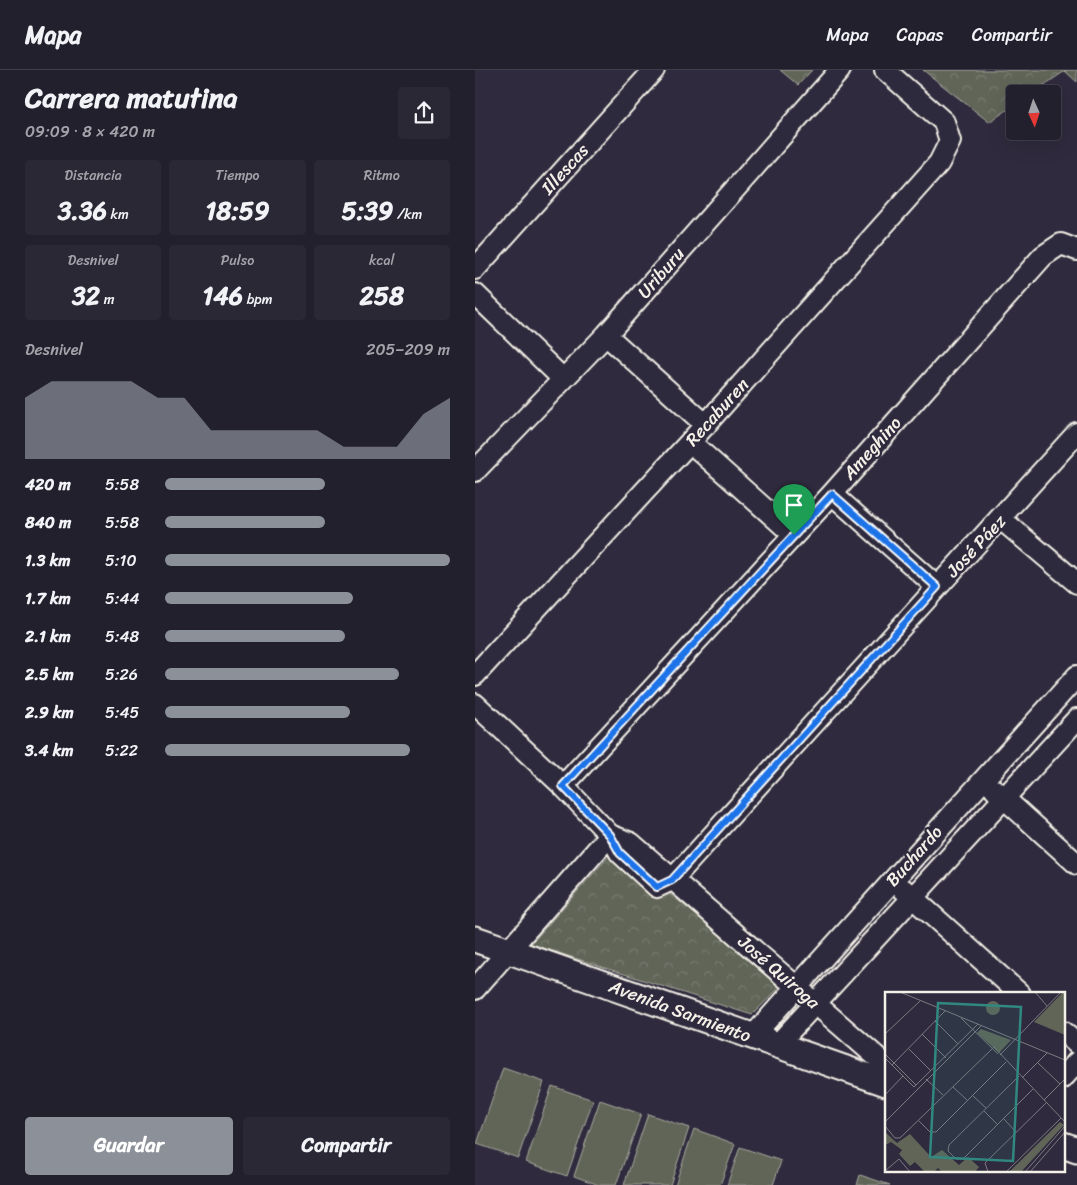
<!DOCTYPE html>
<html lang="es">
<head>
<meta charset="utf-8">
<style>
	body { margin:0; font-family:Sriracha,sans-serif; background:#2b2836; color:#f1f3f6; height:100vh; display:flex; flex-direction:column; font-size:19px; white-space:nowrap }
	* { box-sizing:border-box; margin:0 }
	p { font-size:16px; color:#a3a3aa }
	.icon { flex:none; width:28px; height:28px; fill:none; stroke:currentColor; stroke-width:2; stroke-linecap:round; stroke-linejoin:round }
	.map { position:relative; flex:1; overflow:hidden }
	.panel { display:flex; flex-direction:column; background:#23202e; width:475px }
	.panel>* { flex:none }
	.needle { width:32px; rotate:177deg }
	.controls { position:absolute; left:531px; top:15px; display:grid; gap:10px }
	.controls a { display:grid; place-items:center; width:55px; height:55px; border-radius:5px; background:#23202e; box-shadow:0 5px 20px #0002,0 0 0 1px #403e4a; font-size:25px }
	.pin { position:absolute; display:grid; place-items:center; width:42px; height:42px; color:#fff; margin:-51px -21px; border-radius:50% 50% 50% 0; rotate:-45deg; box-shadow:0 0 5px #0007 }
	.pin .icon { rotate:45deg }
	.round { display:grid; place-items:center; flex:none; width:52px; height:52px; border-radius:5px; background:#2b2836 }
	.overview { display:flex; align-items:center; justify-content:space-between; height:85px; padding:0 25px }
	h1 { font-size:28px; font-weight:700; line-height:38px }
	.figures { display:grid; grid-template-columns:repeat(3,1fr); gap:8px; height:85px; padding:5px 25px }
	.figures div { display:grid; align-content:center; border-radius:5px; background:#2b2836; text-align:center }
	.figures b { font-size:25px; font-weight:700 }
	.figures small { font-size:14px; font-weight:400 }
	.figures p { font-size:14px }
	.chart { height:140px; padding:10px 25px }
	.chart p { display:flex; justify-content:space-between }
	.chart svg { width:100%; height:90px; margin-top:5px; fill:#8c9099; opacity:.7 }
	.cta { display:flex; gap:10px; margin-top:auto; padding:10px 25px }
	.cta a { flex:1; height:58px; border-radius:5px; background:#8c9099; color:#fff; font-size:20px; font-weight:700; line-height:58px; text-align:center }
	.cta a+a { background:#2b2836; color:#f1f3f6 }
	ul { padding:0 25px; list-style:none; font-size:16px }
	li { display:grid; grid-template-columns:80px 60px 1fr; align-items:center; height:38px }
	li i { height:12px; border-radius:6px; background:#8c9099 }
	header { display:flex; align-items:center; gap:30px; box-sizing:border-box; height:70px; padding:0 25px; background:#23202e; border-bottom:1px solid #403e4a }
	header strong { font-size:24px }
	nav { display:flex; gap:28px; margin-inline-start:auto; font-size:18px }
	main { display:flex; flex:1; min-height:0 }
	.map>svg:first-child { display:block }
	.park { fill:url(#park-crowns); stroke:#aaaba0 }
	.pitch { fill:#606558; stroke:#aaaba0 }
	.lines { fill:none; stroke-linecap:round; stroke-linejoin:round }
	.minor-casing { stroke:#f4f1e8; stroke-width:24 }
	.major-casing { stroke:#f4f1e8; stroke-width:29 }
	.minor { stroke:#2f2a3d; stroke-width:20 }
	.major { stroke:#2f2a3d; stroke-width:25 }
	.route-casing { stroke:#fff; stroke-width:10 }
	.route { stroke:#1a73e8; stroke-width:6 }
	.labels { text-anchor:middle; stroke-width:4.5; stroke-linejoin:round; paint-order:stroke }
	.street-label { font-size:18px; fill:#f4f1e8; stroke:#2f2a3d }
	.inset-road { fill:none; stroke:#7e7a81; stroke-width:1 }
	.view { fill:#318880; fill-opacity:0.15; stroke:#318880; stroke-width:2.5 }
	.inset-edge { fill:none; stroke:#f4f1e8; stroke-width:2.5 }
</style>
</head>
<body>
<header>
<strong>Mapa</strong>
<nav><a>Mapa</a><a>Capas</a><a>Compartir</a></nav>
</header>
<main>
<section class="panel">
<div class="overview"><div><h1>Carrera matutina</h1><p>09:09 · 8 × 420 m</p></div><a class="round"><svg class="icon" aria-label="share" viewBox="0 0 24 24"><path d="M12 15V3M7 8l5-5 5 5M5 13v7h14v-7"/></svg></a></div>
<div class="figures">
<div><p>Distancia</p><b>3.36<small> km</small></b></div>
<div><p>Tiempo</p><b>18:59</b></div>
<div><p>Ritmo</p><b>5:39<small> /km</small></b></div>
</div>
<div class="figures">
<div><p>Desnivel</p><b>32<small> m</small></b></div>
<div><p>Pulso</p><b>146<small> bpm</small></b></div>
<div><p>kcal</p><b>258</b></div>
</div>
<div class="chart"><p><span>Desnivel</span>205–209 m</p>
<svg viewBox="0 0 160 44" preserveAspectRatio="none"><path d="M0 44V14L10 6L20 6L30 6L40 6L50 14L60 14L70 30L80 30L90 30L100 30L110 30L120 38L130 38L140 38L150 22L160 14V44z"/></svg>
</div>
<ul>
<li><b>420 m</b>5:58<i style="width:56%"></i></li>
<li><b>840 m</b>5:58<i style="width:56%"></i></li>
<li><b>1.3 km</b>5:10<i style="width:100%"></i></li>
<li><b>1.7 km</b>5:44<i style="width:66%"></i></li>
<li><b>2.1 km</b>5:48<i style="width:63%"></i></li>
<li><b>2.5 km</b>5:26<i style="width:82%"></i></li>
<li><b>2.9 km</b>5:45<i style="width:65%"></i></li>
<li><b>3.4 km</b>5:22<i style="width:86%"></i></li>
</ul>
<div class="cta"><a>Guardar</a><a>Compartir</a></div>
</section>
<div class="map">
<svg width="602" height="1115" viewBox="0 0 602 1115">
	<defs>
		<pattern id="park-crowns" width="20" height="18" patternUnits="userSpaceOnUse" patternTransform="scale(1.25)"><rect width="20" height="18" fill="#606558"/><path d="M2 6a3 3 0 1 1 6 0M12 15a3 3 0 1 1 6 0" fill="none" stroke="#777c70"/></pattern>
	</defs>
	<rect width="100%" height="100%" fill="#2f2a3d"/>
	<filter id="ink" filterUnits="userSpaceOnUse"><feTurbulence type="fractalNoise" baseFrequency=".02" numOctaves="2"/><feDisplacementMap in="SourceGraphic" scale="10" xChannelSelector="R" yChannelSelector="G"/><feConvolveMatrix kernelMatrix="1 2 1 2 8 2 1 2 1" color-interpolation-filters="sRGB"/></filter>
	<g filter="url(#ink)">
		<!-- park -->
		<path class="park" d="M305,0H337L323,15Z
			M448,0H602V12L590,1L556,24H540V35L514,52Z
			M140,779L307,915L277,945L56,874Z"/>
		<!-- pitch -->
		<path class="pitch" d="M28,998L69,1012L43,1088L2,1074Z
			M77,1016L118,1030L92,1106L51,1092Z
			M125,1030L166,1044L141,1115H124L99,1106Z
			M173,1044L214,1058L195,1115H149Z
			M219,1059L260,1074L245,1115H200Z
			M265,1077L306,1091L298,1115H252Z
			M385,1105L415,1115H382Z"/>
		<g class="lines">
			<!-- minor casing -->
			<g class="minor-casing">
				<path id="minor" d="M0,199L179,0
					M0,224L88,309
					M131,265L231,355
					M215,372L319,465
					M0,401L131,265L365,0
					M357,424L462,517
					M526,449L602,513
					M0,605L215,372L464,93L475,71L469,52L410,0
					M0,634L88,716L135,765L145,783L182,817L197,810L602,363
					M88,716L357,424L568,186L586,174L602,180
					M520,720L602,794
					M135,765L156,773L411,995
					M428,819L545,924
					M0,919L135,765
					M588,962L602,974
					M277,967L602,606
					M302,975L602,649
					M588,1008L602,992"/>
			</g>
			<!-- major casing -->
			<g class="major-casing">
				<path id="major" d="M0,869L411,1013
					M588,1075L602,1080"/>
			</g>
			<!-- minor -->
			<use href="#minor" class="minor"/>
			<!-- major -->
			<use href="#major" class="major"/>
		</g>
	</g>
	<g class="lines" filter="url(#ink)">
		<!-- route casing -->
		<g class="route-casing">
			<path id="route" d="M357,424L462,517L197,810L182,817L145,783L135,765L88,716Z"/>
		</g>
		<!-- route -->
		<use href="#route" class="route"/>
	</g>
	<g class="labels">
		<!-- street labels -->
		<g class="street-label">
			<text transform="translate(90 99) rotate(-48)" y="6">Illescas</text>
			<text transform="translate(186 203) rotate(-49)" y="6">Uriburu</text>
			<text transform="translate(242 342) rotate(-48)" y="6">Recaburen</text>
			<text transform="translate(397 378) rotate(-48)" y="6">Ameghino</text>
			<text transform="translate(501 476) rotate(-47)" y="6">José Páez</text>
			<text transform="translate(439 786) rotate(-48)" y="6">Buchardo</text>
			<text transform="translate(304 902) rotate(41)" y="6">José Quiroga</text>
			<text transform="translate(205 941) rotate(20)" y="6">Avenida Sarmiento</text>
		</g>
	</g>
	<!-- overview -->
	<g transform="translate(410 922)">
		<rect width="180" height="180" fill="#2f2a3d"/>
		<path d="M178,0H180V43L149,30ZM96,37L126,48L114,61L92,41ZM175,130L179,133L136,180H124ZM0,140L12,151L25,142L46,165L57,158L74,173L83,165L94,175L90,180H57L53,176L49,180H40L30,170L25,174L14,162L17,158L6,150L0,153Z" fill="#606558"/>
		<path d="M101 16a7 7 0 1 1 14 0a7 7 0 1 1-14 0Z" fill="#606558"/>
		<path class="inset-road" d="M15,0L180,68M150,0L162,14M76,26L113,62M50,29L73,52M0,42L35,9M37,42L61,66M24,57L46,79M0,62L31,93M115,63L176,0M0,66L29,95M153,71L175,92M7,73L60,19M134,84L64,153L63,159L71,167H78L148,97M137,86L162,61M41,87L58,103M29,95L93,32M68,95L82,108M0,103L18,84M87,103L101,116M159,108L180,87M99,119L112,132M118,126L131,140M34,129L45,140H51L121,70M0,130L96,34M0,134L10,146H15L109,55L180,130M0,179L14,167L25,180M103,180L100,171L161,111M121,180L176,126M140,180L180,134M145,180L180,140"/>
		<path class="view" d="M53,11L136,15L128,169L45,165Z"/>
		<rect width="180" height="180" class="inset-edge"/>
	</g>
</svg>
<div class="controls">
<a><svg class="needle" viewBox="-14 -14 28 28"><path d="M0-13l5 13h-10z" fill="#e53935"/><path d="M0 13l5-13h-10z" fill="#a3a3aa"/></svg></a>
</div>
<div class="pin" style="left:319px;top:465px;background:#1e9e55"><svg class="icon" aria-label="arrive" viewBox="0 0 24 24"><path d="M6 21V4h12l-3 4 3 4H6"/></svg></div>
</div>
</main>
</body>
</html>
